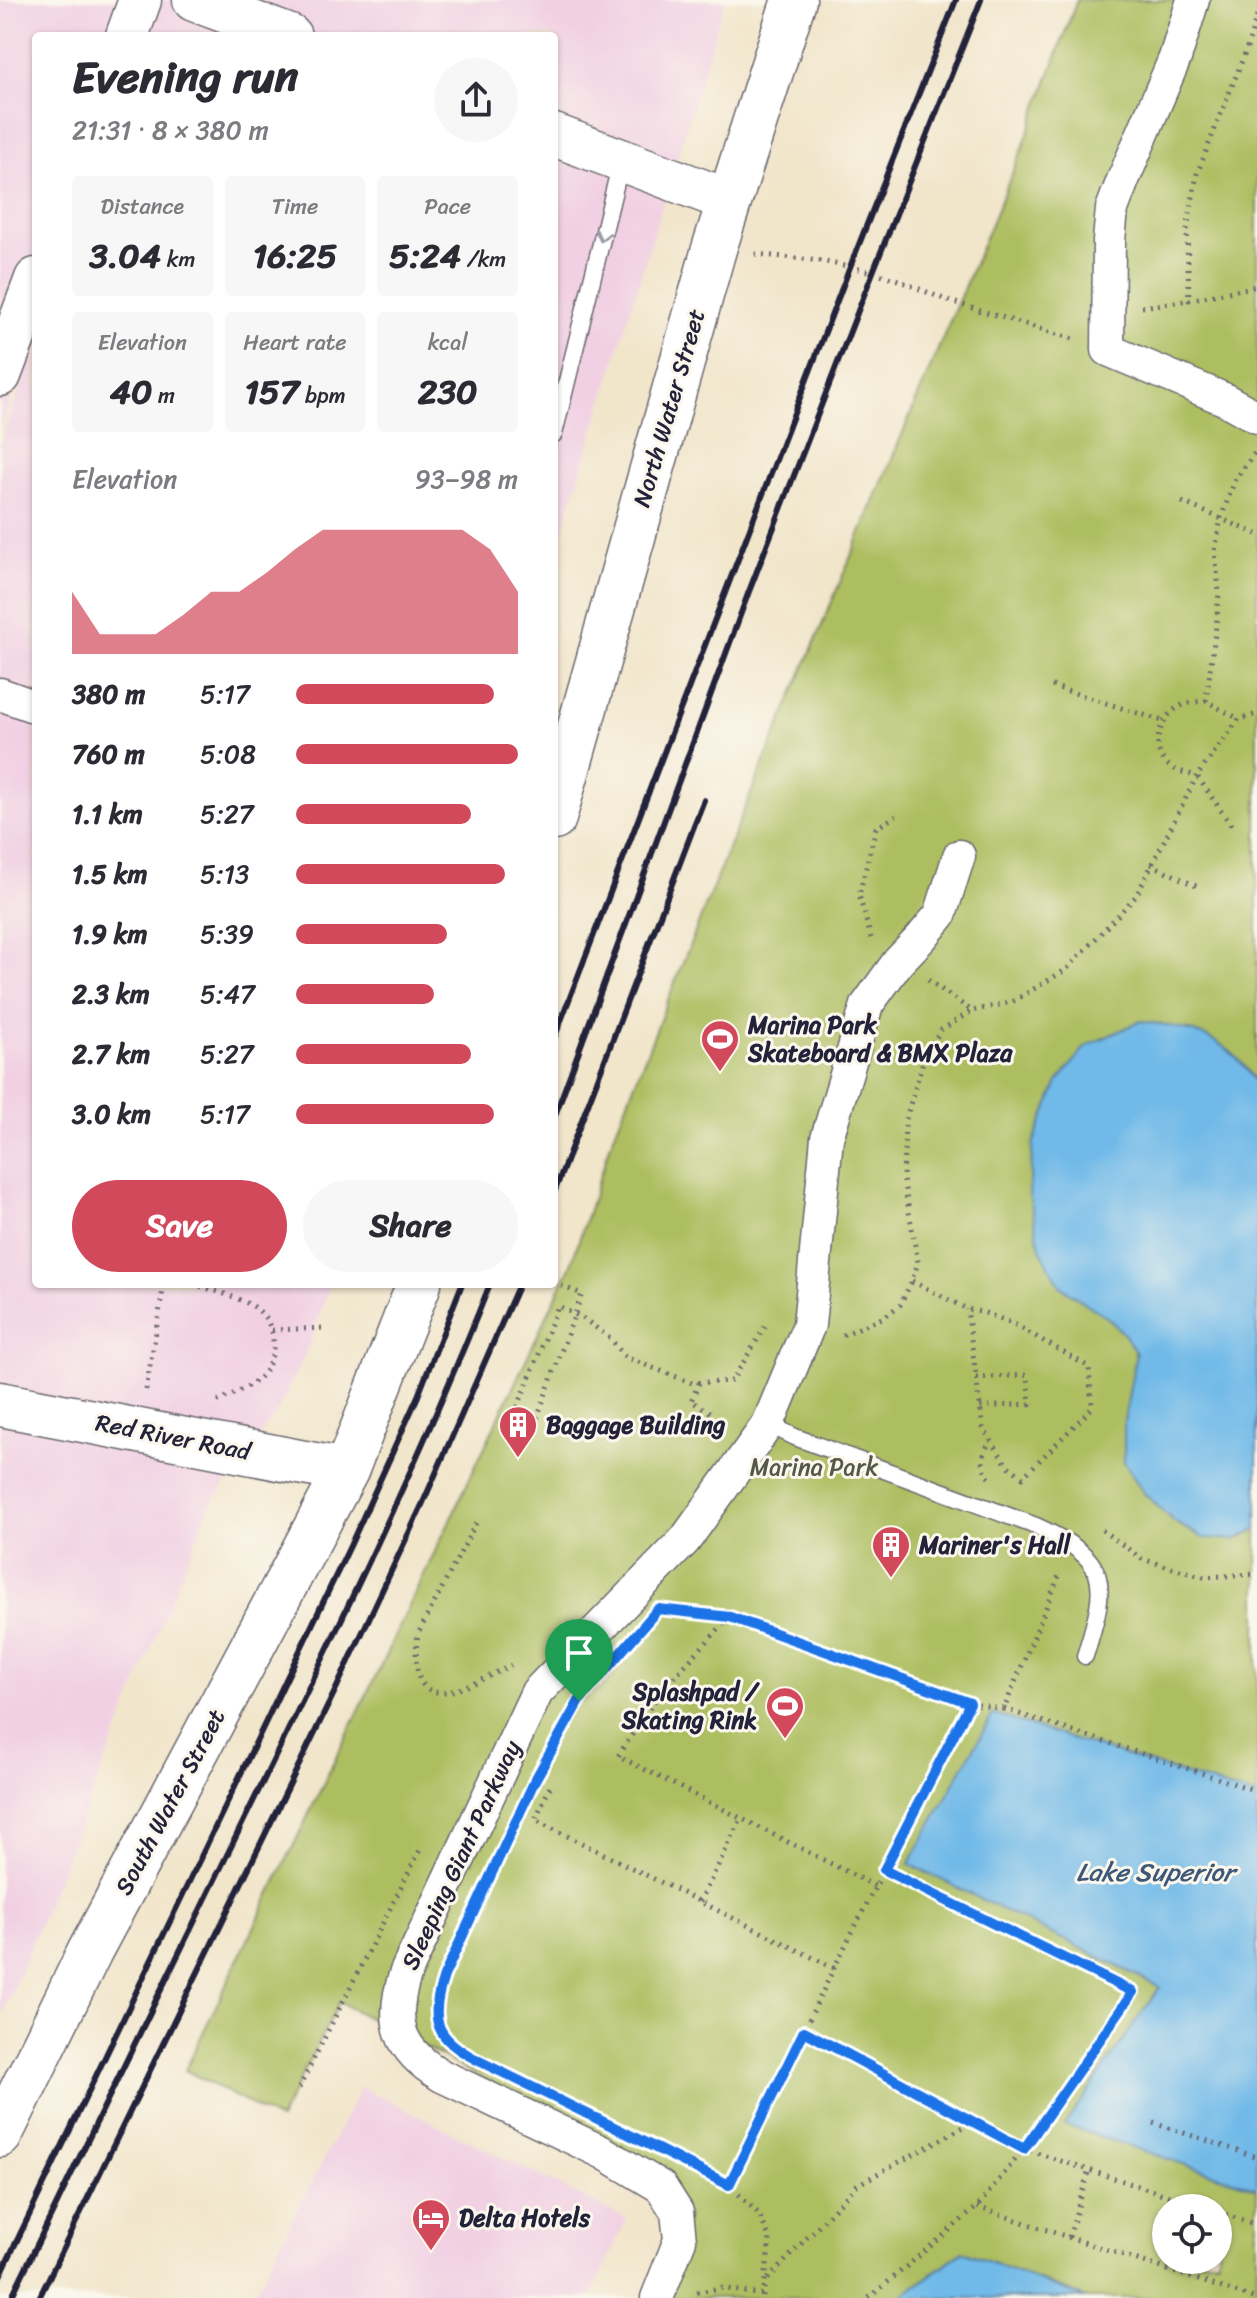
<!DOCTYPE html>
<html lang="en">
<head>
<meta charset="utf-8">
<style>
	body { margin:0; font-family:Sriracha,sans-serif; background:#f7f7f7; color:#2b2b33; height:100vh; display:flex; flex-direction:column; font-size:30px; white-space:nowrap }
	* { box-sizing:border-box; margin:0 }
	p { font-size:26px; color:#7c7c81 }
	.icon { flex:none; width:44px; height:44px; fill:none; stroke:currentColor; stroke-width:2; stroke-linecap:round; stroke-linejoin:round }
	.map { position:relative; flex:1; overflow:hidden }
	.sheet { position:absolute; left:32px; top:32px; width:526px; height:1256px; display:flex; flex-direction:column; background:#fff; border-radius:8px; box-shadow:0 2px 6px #0004 }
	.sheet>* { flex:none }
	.buttons { position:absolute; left:1152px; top:2194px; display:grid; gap:16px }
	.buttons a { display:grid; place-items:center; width:80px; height:80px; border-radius:50%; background:#fff; box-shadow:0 2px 6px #0004; font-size:40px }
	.pin { position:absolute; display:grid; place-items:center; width:68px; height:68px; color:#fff; margin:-82px -34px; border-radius:50% 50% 50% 0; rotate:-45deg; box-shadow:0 0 8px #0007 }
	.pin .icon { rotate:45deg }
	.round { display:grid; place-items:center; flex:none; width:84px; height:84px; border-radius:42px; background:#f7f7f7 }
	.summary { display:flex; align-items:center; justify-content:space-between; height:136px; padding:0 40px }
	h1 { font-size:44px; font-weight:700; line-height:60px }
	.figures { display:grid; grid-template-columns:repeat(3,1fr); gap:12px; height:136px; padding:8px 40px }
	.figures div { display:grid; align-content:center; border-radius:8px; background:#f7f7f7; text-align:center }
	.figures b { font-size:34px; font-weight:700 }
	.figures small { font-size:22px; font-weight:400 }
	.figures p { font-size:22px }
	.chart { height:224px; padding:16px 40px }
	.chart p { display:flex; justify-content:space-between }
	.chart svg { width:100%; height:144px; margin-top:8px; fill:#d1495b; opacity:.7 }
	.button { display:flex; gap:16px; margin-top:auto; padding:16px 40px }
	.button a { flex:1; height:92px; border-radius:48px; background:#d1495b; color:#fff; font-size:32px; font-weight:700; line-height:92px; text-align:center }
	.button a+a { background:#f7f7f7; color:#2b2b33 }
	ul { padding:0 40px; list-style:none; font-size:26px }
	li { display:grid; grid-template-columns:128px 96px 1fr; align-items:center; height:60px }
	li i { height:20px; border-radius:10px; background:#d1495b }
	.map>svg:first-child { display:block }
	.built { fill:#f1d0e3 }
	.green { fill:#adbe61; stroke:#68704e; stroke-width:2; fill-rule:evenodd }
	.water { fill:#6fb9e8; stroke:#486e92; stroke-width:2 }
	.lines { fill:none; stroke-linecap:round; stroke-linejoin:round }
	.service-casing { stroke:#6a666d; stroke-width:19 }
	.minor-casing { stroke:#6a666d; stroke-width:35 }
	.tertiary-casing { stroke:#6a666d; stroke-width:45 }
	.secondary-casing { stroke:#6a666d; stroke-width:47 }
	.path { stroke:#6a666d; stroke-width:5; stroke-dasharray:2 6; stroke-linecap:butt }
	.service { stroke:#fff; stroke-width:16 }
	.minor { stroke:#fff; stroke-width:32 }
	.tertiary { stroke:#fff; stroke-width:42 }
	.secondary { stroke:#fff; stroke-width:44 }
	.rail { stroke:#22223b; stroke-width:6 }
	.path-bridge { stroke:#6a666d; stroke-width:5; stroke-dasharray:2 6; stroke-linecap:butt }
	.oneway { stroke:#9c9ca7 }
	.route-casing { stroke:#fff; stroke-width:16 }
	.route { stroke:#1a73e8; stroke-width:10 }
	.labels { text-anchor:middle; stroke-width:6; stroke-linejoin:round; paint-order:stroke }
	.street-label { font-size:24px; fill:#22223b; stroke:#fbf7ec }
	.poi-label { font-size:24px; font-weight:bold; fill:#22223b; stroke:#fbf7ec; text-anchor:start }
	.park-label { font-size:24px; fill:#535948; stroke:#fbf7ec }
	.water-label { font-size:26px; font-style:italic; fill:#3d5778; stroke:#fbf7ec }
</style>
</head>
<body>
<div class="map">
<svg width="1257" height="2298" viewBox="0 0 1257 2298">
	<rect width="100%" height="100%" fill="#fbf7ec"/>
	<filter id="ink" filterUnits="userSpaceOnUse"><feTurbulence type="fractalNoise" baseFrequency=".0125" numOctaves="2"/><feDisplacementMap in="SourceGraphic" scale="16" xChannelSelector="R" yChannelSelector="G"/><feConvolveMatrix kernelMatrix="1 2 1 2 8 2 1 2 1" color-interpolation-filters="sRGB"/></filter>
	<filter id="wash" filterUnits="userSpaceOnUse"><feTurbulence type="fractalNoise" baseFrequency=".006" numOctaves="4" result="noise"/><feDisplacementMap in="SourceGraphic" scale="32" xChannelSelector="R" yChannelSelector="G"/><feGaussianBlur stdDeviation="1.8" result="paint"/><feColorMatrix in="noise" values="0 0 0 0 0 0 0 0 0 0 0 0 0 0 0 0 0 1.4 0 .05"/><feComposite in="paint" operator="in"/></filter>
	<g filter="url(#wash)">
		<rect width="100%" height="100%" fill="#f1e5ca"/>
		<!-- built -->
		<path class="built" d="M0,0H725L554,560V36H36V333L0,429Z
			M36,344V1284H330L310,1343L278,1410L208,1509L0,2021V443Z
			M361,2087L627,2219L590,2298H252Z"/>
		<!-- green -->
		<path class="green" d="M1077,0H1257V1086C1240,1053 1220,1042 1186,1029L1061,1287C1085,1302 1127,1324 1135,1353C1138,1363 1127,1407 1124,1421L1235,1540L1257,1529V1797L994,1715L1160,1987L1065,2125L1257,2188V2298H1086L963,2251L900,2298H663L688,2215L580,2130L339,2002L279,2120L185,2070L394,1638L570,1267L611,1143L734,834L1022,150ZM1166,2208H1218V2260H1166Z"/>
		<!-- water -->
		<path class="water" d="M1141,1021C1192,1029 1231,1036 1257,1086V1529L1235,1540L1203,1538L1174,1522L1143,1492L1124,1462V1421L1136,1354L1125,1335L1108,1318L1061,1287L1040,1249L1029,1194L1033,1144L1058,1082L1086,1046Z
			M993,1714L1257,1797V2188L1065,2125L1160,1987L909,1864Z
			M963,2251L1071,2293L1086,2298H900Z"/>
	</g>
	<g filter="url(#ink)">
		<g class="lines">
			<!-- service casing -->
			<g class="service-casing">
				<path id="service" d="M554,434L621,162
					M768,1424L795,1437L1036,1526C1112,1561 1108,1581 1085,1656"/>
			</g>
			<!-- minor casing -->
			<g class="minor-casing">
				<path id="minor" d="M1193,0L1175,58L1123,180L1112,209L1109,241L1108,350L1224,399L1257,417
					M0,694L36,707
					M657,2298L680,2240L677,2212L661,2187L604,2153L442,2076C398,2050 389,2021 406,1972L537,1692L685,1540L768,1424L809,1325L827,1138L867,1005L898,962L921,938L940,915L959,856"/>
			</g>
			<!-- tertiary casing -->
			<g class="tertiary-casing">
				<path id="tertiary" d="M194,0L290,36
					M127,36L140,0
					M554,135L730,201
					M0,375L36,279"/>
			</g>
			<!-- secondary casing -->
			<g class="secondary-casing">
				<path id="secondary" d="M554,818L714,249L794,0
					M0,1404L346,1471
					M0,2135L90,1951L346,1471L419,1284"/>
			</g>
			<!-- path -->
			<path class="path" d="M1257,16L1246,51L1197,174L1187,230L1189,300L1257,286
				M755,254L821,261L873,272L898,280L946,300L1073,339
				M1142,307L1189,300
				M1182,502L1257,534
				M1052,686L1163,721
				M1206,701L1217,619L1219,591L1215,551L1221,518L1235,480L1256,451
				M1231,825L1197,776L1239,719L1257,714
				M1151,864L1196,886
				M871,938L859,895L876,828L896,816
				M928,980L972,1011L1012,1002L1067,969L1136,896L1197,776C1187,773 1175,771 1167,764C1149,748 1160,715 1181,706C1188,702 1198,702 1206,701L1239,719
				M912,1281L967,1309L985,1313L1012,1323L1089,1367L1092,1408L1023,1477L1007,1465L983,1428L967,1309
				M554,1283L582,1294
				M193,1284C212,1290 234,1296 251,1305C274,1318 280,1349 265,1371C255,1386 229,1395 213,1404
				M272,1330L324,1328
				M843,1335L884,1317L900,1305L912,1281L918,1262L903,1178L905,1122L924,1058L941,1030L972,1011
				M976,1378L1027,1375L1030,1404L980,1407
				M699,1383L691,1401L715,1415
				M146,1390L164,1284
				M537,1418L517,1409L558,1306L584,1319L610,1338L625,1357L692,1383L732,1381L768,1322
				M989,1478C979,1461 983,1457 990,1440
				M476,1523L418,1634C405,1724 463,1689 511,1665
				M1102,1530L1142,1559L1204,1577L1257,1574
				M667,1610L730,1617L661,1691L618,1756L875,1886
				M730,1617L970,1703
				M1004,1709L1257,1791
				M557,1740L578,1703
				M550,1787L535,1820L834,1968
				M700,1902L741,1819
				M804,2031L1024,2149L1206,2208
				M299,2088L420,1850
				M1153,2123L1257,2157
				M691,2166L729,2185L759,2214L770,2239L763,2298
				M729,2185L834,1968L884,1870
				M977,2207L1253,2298
				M1218,2212L1257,2225
				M1069,2237L1089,2170
				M768,2279L857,2185L973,2122
				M697,2292L721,2288L764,2295
				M869,2298L977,2207L1024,2149L1133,1992L884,1870L970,1703L1004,1709L1061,1571"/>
			<!-- service -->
			<use href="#service" class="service"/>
			<!-- minor -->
			<use href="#minor" class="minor"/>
			<!-- tertiary -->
			<use href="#tertiary" class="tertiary"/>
			<!-- secondary -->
			<use href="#secondary" class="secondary"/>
			<!-- rail -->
			<path class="rail" d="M554,1039L850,267L956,0
				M554,1118L748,594L873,272L981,0
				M554,1193L704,800
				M0,2276L350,1546L418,1396L462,1284
				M11,2298C90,2135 170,1971 250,1808C335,1635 419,1462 490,1284
				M39,2298L337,1687L422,1505L519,1284"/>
			<!-- path-bridge -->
			<path class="path-bridge" d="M537,1418L582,1294"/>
		</g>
		<!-- one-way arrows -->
		<defs><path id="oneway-chevron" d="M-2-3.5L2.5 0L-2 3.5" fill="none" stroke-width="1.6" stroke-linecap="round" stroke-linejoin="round" transform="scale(2)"/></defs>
		<use class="oneway" href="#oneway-chevron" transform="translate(602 236) rotate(104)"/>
	</g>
	<g class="lines" filter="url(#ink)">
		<!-- route casing -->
		<g class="route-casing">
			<path id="route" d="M658,1609L730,1617L970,1703L884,1870L1133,1992L1024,2149L804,2031L729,2185L618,2129L477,2060C435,2038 429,2021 444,1976L535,1780L579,1701Z"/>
		</g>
		<!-- route -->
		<use href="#route" class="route"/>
	</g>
	<!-- icons -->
	<defs>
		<g id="stadium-pin" transform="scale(2)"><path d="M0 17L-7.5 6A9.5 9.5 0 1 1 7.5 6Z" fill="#d1495b" stroke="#fbf7ec"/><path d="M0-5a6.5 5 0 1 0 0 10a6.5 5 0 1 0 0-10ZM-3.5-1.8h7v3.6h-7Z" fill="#fff"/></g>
		<g id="building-pin" transform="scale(2)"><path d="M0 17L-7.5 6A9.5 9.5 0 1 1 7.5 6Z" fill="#d1495b" stroke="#fbf7ec"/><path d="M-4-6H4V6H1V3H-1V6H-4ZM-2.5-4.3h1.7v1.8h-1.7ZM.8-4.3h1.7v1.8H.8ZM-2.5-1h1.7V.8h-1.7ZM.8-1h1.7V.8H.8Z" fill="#fff"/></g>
		<g id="hotel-pin" transform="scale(2)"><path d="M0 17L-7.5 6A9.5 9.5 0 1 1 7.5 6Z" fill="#d1495b" stroke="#fbf7ec"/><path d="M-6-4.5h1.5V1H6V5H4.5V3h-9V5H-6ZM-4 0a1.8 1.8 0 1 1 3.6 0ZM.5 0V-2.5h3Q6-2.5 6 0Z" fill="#fff"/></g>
	</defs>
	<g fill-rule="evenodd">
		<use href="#stadium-pin" x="720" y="1039"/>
		<use href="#building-pin" x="518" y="1425"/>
		<use href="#building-pin" x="891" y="1545"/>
		<use href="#stadium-pin" x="785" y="1706"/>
		<use href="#hotel-pin" x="431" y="2218"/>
	</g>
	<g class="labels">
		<!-- street labels -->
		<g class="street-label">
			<text transform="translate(669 408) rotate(-74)" y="8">North Water Street</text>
			<text transform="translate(173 1437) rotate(11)" y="8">Red River Road</text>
			<text transform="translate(170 1802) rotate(-62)" y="8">South Water Street</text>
			<text transform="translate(461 1855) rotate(-65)" y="8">Sleeping Giant Parkway</text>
		</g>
		<!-- poi labels -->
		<g class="poi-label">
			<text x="748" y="1033">Marina Park<tspan x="748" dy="28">Skateboard &amp; BMX Plaza</tspan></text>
			<text x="546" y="1433">Baggage Building</text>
			<text x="919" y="1553">Mariner's Hall</text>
			<text x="757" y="1700" text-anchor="end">Splashpad /<tspan x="757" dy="28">Skating Rink</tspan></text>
			<text x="459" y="2226">Delta Hotels</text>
		</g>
		<!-- park labels -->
		<g class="park-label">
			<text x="814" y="1475">Marina Park</text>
		</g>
		<!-- water labels -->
		<g class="water-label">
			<text x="1155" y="1881">Lake Superior</text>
		</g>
	</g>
</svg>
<div class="buttons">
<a><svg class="icon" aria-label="locate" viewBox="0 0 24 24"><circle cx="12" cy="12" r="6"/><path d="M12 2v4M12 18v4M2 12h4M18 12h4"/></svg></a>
</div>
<div class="pin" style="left:579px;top:1701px;background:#1e9e55"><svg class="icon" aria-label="arrive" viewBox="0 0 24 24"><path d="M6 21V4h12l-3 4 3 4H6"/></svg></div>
<section class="sheet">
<div class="summary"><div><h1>Evening run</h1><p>21:31 · 8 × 380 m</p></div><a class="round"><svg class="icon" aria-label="share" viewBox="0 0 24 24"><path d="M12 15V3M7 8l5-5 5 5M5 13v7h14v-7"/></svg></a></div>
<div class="figures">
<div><p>Distance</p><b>3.04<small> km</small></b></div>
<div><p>Time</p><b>16:25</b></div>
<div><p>Pace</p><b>5:24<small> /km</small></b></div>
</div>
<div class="figures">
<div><p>Elevation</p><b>40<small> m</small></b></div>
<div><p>Heart rate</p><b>157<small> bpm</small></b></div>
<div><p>kcal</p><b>230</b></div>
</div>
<div class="chart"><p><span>Elevation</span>93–98 m</p>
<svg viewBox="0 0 160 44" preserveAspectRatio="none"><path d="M0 44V25L10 38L20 38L30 38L40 32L50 25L60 25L70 19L80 12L90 6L100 6L110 6L120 6L130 6L140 6L150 12L160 25V44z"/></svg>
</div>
<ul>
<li><b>380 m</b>5:17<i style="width:89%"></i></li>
<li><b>760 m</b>5:08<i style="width:100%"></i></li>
<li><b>1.1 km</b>5:27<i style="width:79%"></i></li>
<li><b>1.5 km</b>5:13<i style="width:94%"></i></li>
<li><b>1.9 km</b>5:39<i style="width:68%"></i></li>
<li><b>2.3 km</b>5:47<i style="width:62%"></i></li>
<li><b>2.7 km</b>5:27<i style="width:79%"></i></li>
<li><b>3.0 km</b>5:17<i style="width:89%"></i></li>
</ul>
<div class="button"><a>Save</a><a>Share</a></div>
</section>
</div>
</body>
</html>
